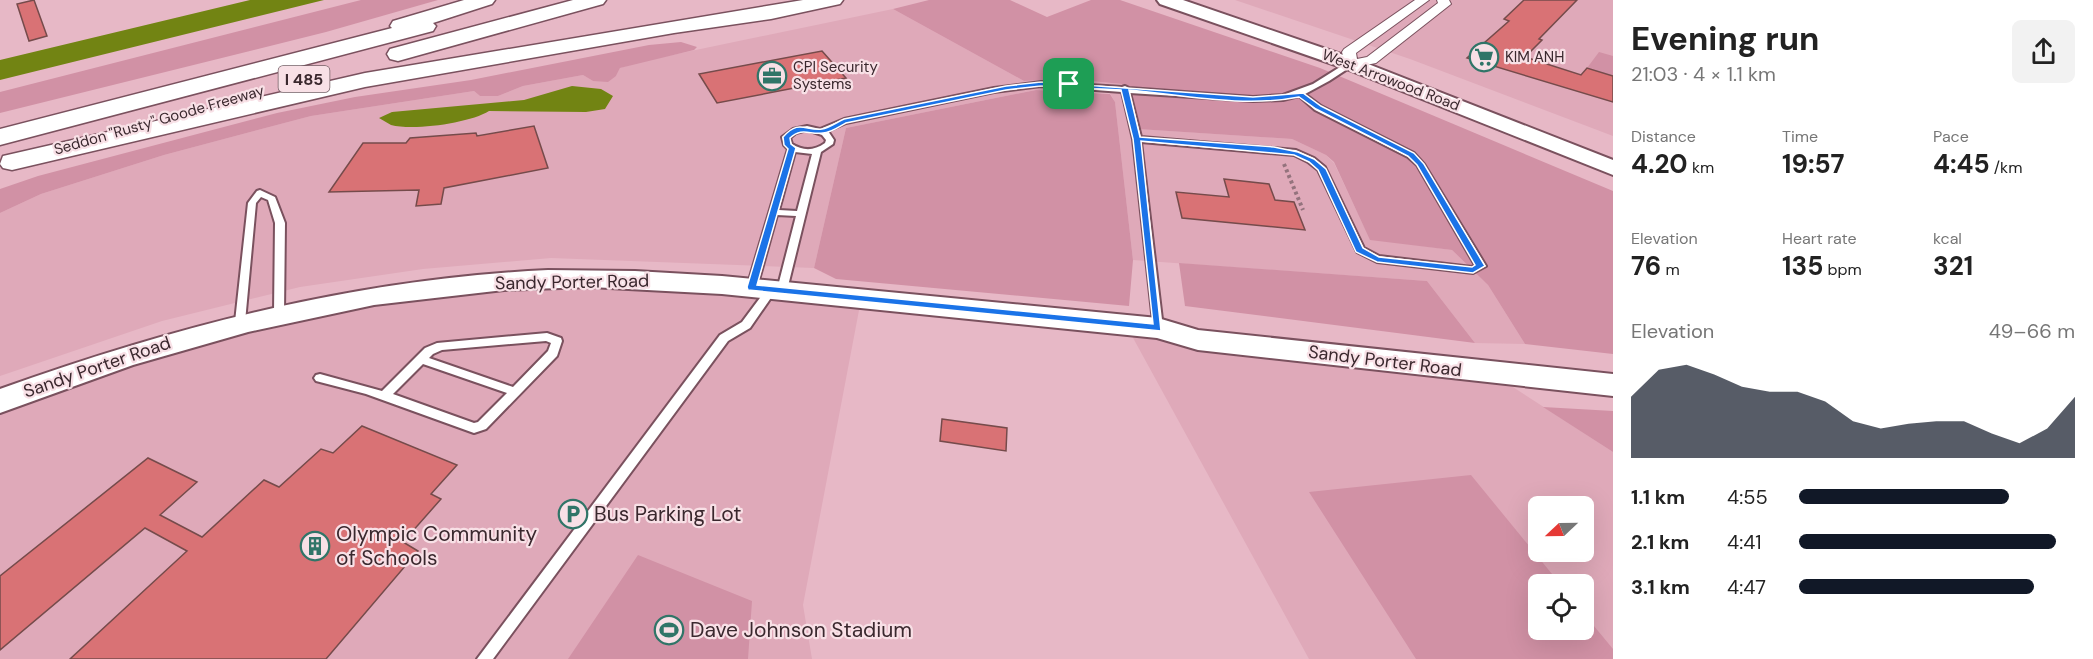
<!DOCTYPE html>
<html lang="en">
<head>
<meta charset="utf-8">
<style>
	body { margin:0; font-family:"DM Sans",sans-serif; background:#f2f2f2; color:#222; height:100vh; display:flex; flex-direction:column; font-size:22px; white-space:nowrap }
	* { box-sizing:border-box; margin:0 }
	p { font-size:20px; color:#767676 }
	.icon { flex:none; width:33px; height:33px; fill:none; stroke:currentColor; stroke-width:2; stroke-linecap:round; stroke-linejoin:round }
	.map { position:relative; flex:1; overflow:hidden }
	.details { display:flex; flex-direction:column; background:#fff; width:480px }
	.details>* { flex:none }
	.needle { width:39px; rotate:248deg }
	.tools { position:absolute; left:1528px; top:496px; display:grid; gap:12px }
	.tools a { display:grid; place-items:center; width:66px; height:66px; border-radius:9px; background:#fff; box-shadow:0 6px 24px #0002; font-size:30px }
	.pin { position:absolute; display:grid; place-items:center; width:51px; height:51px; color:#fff; margin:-26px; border-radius:12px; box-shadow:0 3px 9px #0006 }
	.round { display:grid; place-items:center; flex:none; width:63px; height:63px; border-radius:9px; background:#f2f2f2 }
	.overview { display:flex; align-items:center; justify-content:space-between; height:102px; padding:0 18px }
	h1 { font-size:33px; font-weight:700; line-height:45px }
	.stats { display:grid; grid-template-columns:repeat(3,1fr); gap:9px; height:102px; padding:6px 18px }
	.stats div { display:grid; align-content:center }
	.stats b { font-size:26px; font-weight:700 }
	.stats small { font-size:16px; font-weight:400 }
	.stats p { font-size:16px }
	.chart { height:168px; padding:12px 18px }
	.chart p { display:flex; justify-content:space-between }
	.chart svg { width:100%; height:108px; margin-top:6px; fill:#111827; opacity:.7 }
	ul { padding:0 18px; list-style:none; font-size:20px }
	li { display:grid; grid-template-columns:96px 72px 1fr; align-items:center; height:45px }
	li i { height:15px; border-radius:8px; background:#111827 }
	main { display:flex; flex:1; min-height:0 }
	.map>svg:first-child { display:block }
	.built { fill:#dfa9b9; fill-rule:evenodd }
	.green { fill:#d191a5 }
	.water { fill:#728413 }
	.building { fill:#d97275; stroke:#754b4b; stroke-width:1.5 }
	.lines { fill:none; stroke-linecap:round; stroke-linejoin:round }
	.lane-casing { stroke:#7a515e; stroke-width:4 }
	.street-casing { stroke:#7a515e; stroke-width:2 }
	.secondary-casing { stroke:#7a515e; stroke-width:4 }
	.highway-casing { stroke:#7a515e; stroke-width:3 }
	.path { stroke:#94737d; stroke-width:4; stroke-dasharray:3 3; stroke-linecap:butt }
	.lane { fill:#fff; fill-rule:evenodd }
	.street { fill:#fff; fill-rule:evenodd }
	.secondary { fill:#fff; fill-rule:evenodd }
	.highway { fill:#fff; fill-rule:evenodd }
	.route { fill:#1a73e8; stroke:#fff; stroke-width:1.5; fill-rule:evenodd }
	.labels { text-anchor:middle; stroke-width:4.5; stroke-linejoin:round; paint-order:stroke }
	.far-poi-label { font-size:15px; fill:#3a282e; stroke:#f8e0e6; text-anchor:start }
	.far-street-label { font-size:15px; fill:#3a282e; stroke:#f8e0e6 }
	.shield { fill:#f8e0e6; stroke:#735f65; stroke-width:1.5 }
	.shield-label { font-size:16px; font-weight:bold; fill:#3a282e }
	.street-label { font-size:18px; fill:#3a282e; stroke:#f8e0e6 }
	.near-poi-label { font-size:21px; fill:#3a282e; stroke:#f8e0e6; text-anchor:start }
</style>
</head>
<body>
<main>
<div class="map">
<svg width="1613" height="659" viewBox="0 0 1613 659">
	<rect width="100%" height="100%" fill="#e7b8c6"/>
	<!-- built -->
	<path class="built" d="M1235,0H1613V136L1410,59Z
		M893,9L1024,81L1069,79L1122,84L1139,129L1292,139L1326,155L1334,163L1370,239L1452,250L1488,285L1525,344L1475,343L1427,281L1133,260L1115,102L1110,93L1036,90L846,128L814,268L551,258L423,269L300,287L162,321L0,376V213L41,194L164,155L311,116L474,91L480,96H498L523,86L583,75L593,81L616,76L620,68L643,61Z
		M624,284L860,305L803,605L812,659H0V407L161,349L361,302L504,287Z
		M1132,336L1499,378L1613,452V659H1309ZM1539,507H1584V552H1539ZM1539,585H1584V630H1539Z"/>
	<!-- green -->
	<path class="green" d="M361,0H438L326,32L0,113V92Z
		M929,0H1010L1047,17L1091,0H1120L1320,68L1613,191V354L1525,344L1488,285L1452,250L1370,240L1334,162L1326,155L1292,139L1138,129L1122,84L1069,79L1024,81L893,9Z
		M681,42L697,47L694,50L620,68L616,76L608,82L593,81L583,75L523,86L498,96H480L474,91L311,116L164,155L41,194L0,213V189L38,176L277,113L355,97L471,80L649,45Z
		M1599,52L1613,56V76L1587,68Z
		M1036,90L1110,94L1115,102L1133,260L1129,306L836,279L814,268L846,128Z
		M1179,263L1427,281L1475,343L1185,306Z
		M1543,407L1613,411V452Z
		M1471,475L1561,585H1539V630H1584V614L1613,649V659H1416L1309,492Z
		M638,555L752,601L748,659H568Z"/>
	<!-- water -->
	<path class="water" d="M250,0H324L0,80V60Z
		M572,86L601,89L613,96L605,109L586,112L489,111C470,123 414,131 391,125C387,123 383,120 379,118L392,112L524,100Z"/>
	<!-- building -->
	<path class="building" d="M34,0L47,36L29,41L17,4Z
		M1524,0H1577L1539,39L1542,40L1525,57L1581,75L1587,68L1613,76V102L1467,58L1509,21L1504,19Z
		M822,51L846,78L717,103L699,74Z
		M534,126L548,168L444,188L441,204L416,206L419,190L329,192L363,143H406L410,138L476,133L477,136Z
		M1224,179L1269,184L1275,200L1294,202L1305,230L1182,218L1176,192L1229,197Z
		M942,419L1007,428L1006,451L940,441Z
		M362,426L457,465L431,494L441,499L403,542L418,551L326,659H70L187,551L145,528L0,650V576L148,458L197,482L160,515L202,537L264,480L279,487L321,449L333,453Z"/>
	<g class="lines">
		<!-- lane casing -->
		<g class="lane-casing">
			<path id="lane" d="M1348,62L1355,64L1329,81L1305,94L1321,106L1414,153L1424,164L1486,266L1473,273L1377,262L1357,252L1318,170L1308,162L1294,155L1141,142L1163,328L1158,332L1154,331L1133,139L1122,92L1041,86L994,92L846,123L828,131L834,140L833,144L821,152L787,290L782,293L777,290L796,216L777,215L757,287L752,290L747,287L788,149L784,145L782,137L793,129L807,126L820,129L844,119L994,88L1041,82L1122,87L1125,86L1129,88L1253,97L1283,95L1313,84ZM1130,93L1253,101L1283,100L1299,96L1315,110L1408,157L1417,165L1475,265L1472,267L1379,256L1364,248L1325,167L1314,158L1296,150L1141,137ZM807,130L822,135L826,140L825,143C814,151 803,151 792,144L790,138L796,133ZM795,152L812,154L797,211L779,210Z
				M260,190L275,197L285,223L284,313L279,317L274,313L275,223L268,200L261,197L256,203L245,322L240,326L235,322L248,203L257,191Z
				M772,286L777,289L750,328L728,341L493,659H477L720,335L742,322L768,287Z
				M547,333L561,338L562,341L557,356L486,429L474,433L366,394L316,381L314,378L316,375L320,374L382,391L425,348L437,343ZM546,341L551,343L548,351L513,387L429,358L433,354L442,350ZM423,364L507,393L478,422L474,423L393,394Z"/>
		</g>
		<!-- street casing -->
		<g class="street-casing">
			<path id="street" d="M1415,0H1429L1356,53L1357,59L1367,57L1438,3L1437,0H1449L1451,4L1376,63L1351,68L1346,67L1342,52L1344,49Z"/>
		</g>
		<!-- secondary casing -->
		<g class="secondary-casing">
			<path id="secondary" d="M1157,0H1183L1358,60L1613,160V175L1344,68L1160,4Z
				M548,270L635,271L722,276L1158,318L1198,330L1613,374V396L1198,350L1157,338L722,294L591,287L504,290L374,305L248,332L133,365L0,413V389C178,325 358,279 548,270Z"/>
		</g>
		<!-- highway casing -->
		<g class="highway-casing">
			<path id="highway" d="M464,0H495L492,4L433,23L436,26L433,31L0,145V129L392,28L390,26L393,21Z
				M573,0H606L603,4L398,61L390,59L387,54L390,49Z
				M803,0H843L840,4L771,19L674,33L365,87L12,170L3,168L0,164L3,156L365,73Z"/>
		</g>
		<!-- path -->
		<path class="path" d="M1284,164L1303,210"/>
		<!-- lane -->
		<use href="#lane" class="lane"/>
		<!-- street -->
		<use href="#street" class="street"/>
		<!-- secondary -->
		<use href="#secondary" class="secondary"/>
		<!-- highway -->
		<use href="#highway" class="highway"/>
	</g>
	<!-- route -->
	<path class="route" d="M1041,82L1253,97L1303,93L1321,106L1414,153L1424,164L1485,266L1473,273L1377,262L1356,252L1318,170L1309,162L1294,155L1141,141L1161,331L748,290L747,287L788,149L784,145L783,137C799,119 805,131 822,129C829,128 837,122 844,119L1006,86ZM1041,86L1121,90L1133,139L1153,324L757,285L796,148L791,144L790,138C802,127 810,135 823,133C831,133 840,126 846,123L1006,90ZM1129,90C1184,95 1244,108 1299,97L1316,109L1408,156L1417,165L1475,265L1472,267L1379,257L1363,248L1326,169L1314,159L1298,152L1274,147L1140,137Z"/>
	<!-- icons -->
	<defs>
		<g id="supermarket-ring" transform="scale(1.5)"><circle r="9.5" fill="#f8e0e6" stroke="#307568" stroke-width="1.5"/><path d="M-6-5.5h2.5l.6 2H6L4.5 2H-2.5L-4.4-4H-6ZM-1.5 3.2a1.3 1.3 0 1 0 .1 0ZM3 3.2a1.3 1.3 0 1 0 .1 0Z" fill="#307568"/></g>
		<g id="office-ring" transform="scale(1.5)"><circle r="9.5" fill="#f8e0e6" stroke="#307568" stroke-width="1.5"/><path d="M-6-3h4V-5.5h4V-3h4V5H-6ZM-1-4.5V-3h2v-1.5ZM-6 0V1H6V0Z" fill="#307568"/></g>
		<g id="parking-ring" transform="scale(1.5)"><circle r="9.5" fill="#f8e0e6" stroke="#307568" stroke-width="1.5"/><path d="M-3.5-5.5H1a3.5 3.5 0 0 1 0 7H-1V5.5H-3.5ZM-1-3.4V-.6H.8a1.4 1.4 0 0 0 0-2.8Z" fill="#307568"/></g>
		<g id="building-ring" transform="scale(1.5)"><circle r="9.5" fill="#f8e0e6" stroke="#307568" stroke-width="1.5"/><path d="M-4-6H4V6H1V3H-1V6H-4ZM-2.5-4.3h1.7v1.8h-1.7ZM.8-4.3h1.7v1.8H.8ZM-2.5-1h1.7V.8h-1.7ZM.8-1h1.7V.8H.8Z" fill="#307568"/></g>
		<g id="stadium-ring" transform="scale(1.5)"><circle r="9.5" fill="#f8e0e6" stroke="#307568" stroke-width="1.5"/><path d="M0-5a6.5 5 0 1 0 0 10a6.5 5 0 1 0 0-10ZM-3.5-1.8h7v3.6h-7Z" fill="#307568"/></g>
	</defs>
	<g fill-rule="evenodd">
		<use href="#supermarket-ring" x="1484" y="57"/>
		<use href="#office-ring" x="772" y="76"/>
		<use href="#parking-ring" x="573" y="514"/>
		<use href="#building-ring" x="315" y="546"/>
		<use href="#stadium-ring" x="669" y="630"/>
	</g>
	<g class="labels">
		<!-- far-poi labels -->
		<g class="far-poi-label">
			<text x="1505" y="62">KIM ANH</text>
			<text x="793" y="72">CPI Security<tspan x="793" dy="17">Systems</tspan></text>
		</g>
		<!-- far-street labels -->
		<g class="far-street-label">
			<text transform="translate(1391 80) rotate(21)" y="5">West Arrowood Road</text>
			<text transform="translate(159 120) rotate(-16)" y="5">Seddon "Rusty" Goode Freeway</text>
		</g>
		<!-- shield labels -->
		<rect class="shield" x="278.5" y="66" width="51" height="26" rx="4.5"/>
		<g class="shield-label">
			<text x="304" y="85">I 485</text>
		</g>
		<!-- street labels -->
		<g class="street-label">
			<text transform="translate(572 282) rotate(-1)" y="6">Sandy Porter Road</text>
			<text transform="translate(1385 361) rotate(7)" y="6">Sandy Porter Road</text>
			<text transform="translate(97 367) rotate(-19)" y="6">Sandy Porter Road</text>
		</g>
		<!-- near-poi labels -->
		<g class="near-poi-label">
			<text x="594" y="521">Bus Parking Lot</text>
			<text x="336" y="541">Olympic Community<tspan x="336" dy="24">of Schools</tspan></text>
			<text x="690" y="637">Dave Johnson Stadium</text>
		</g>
	</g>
</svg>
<div class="tools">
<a><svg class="needle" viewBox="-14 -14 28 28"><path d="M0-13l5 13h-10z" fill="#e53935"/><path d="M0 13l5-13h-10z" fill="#767676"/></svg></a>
<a><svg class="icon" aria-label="locate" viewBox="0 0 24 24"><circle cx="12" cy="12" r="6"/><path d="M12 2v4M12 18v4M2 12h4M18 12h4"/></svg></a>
</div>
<div class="pin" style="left:1069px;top:84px;background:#1e9e55"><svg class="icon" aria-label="arrive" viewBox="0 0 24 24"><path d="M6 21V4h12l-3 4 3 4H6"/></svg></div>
</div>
<section class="details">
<div class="overview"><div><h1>Evening run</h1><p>21:03 · 4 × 1.1 km</p></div><a class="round"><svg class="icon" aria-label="share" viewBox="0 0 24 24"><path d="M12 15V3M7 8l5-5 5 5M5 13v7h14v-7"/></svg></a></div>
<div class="stats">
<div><p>Distance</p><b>4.20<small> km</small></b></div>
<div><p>Time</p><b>19:57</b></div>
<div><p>Pace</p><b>4:45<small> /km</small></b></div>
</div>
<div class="stats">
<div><p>Elevation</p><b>76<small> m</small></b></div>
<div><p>Heart rate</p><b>135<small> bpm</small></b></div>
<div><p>kcal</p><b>321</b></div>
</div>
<div class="chart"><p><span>Elevation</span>49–66 m</p>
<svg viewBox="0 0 160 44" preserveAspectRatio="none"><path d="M0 44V19L10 8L20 6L30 10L40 15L50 17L60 17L70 21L80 29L90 32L100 30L110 29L120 29L130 34L140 38L150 32L160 19V44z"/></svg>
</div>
<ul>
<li><b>1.1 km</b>4:55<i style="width:76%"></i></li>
<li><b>2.1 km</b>4:41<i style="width:93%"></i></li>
<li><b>3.1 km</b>4:47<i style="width:85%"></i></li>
</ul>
</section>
</main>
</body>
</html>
